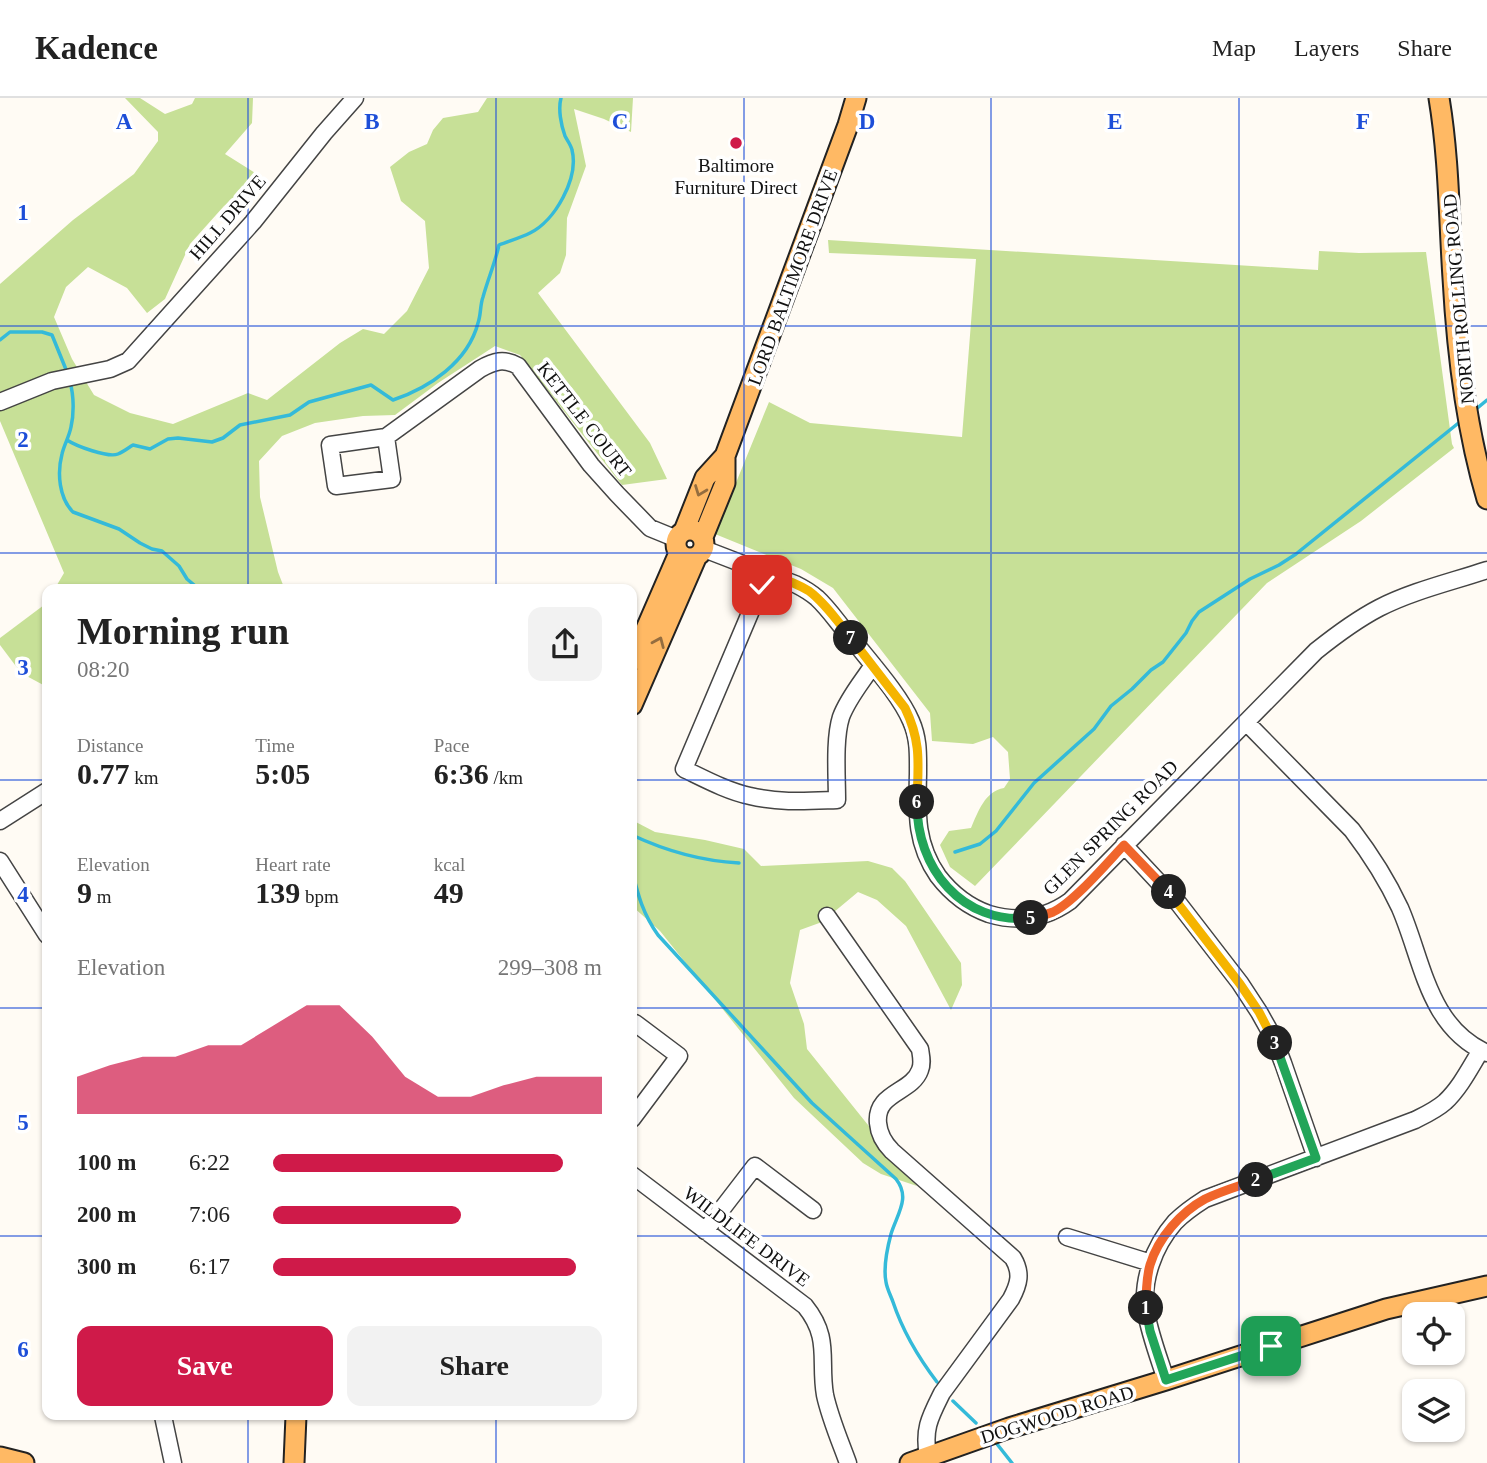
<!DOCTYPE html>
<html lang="en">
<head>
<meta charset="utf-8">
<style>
	body { margin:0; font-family:Georgia,serif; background:#f2f2f2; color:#222; height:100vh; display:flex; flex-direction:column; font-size:26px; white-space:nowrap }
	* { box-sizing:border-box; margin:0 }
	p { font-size:23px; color:#767676 }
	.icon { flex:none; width:38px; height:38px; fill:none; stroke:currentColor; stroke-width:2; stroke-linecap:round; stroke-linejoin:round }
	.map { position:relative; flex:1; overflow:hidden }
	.panel { position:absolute; left:42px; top:486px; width:595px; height:836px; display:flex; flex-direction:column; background:#fff; border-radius:14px; box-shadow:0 2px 5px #0004 }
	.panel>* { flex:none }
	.fabs { position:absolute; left:1402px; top:1204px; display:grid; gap:14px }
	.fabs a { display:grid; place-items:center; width:63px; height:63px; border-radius:14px; background:#fff; box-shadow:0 2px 5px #0004; font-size:35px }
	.pin { position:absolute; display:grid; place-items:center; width:60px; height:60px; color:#fff; margin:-30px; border-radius:14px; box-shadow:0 4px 10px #0006 }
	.km { position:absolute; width:35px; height:35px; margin:-18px; border-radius:50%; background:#222; color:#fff; font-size:19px; line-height:35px; text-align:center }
	.round { display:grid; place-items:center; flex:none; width:74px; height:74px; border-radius:14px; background:#f2f2f2 }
	.overview { display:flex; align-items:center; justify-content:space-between; height:119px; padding:0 35px }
	h1 { font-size:38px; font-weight:700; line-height:52px }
	.figures { display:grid; grid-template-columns:repeat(3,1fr); gap:10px; height:119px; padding:7px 35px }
	.figures div { display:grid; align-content:center }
	.figures b { font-size:30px; font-weight:700 }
	.figures small { font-size:19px; font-weight:400 }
	.figures p { font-size:19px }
	.chart { height:196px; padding:14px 35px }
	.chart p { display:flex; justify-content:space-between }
	.chart svg { width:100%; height:126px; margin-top:7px; fill:#cf1a49; opacity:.7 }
	.cta { display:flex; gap:14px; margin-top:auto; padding:14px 35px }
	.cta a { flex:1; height:80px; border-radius:14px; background:#cf1a49; color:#fff; font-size:28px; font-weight:700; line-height:80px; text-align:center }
	.cta a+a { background:#f2f2f2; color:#222 }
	ul { padding:0 35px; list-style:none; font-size:23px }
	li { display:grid; grid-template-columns:112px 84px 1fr; align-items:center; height:52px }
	li i { height:18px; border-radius:9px; background:#cf1a49 }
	header { display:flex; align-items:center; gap:42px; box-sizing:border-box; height:98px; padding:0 35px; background:#fff; border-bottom:2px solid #e0e0e0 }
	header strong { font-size:33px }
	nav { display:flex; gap:38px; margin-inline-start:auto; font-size:24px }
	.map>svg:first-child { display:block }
	.forest { fill:#c7e097 }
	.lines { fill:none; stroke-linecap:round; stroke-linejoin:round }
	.stream { stroke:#34bad9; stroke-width:3.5 }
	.minor-casing { stroke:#444; stroke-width:19 }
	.major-casing { stroke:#222; stroke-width:23 }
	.minor { stroke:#fff; stroke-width:16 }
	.major { stroke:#ffb964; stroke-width:19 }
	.oneway { stroke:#946d3f }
	.split-1-casing { stroke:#fff; stroke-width:14 }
	.split-2-casing { stroke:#fff; stroke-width:14 }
	.split-3-casing { stroke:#fff; stroke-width:14 }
	.split-4-casing { stroke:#fff; stroke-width:14 }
	.split-5-casing { stroke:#fff; stroke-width:14 }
	.split-6-casing { stroke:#fff; stroke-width:14 }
	.split-7-casing { stroke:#fff; stroke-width:14 }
	.split-8-casing { stroke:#fff; stroke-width:14 }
	.split-1 { stroke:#22a559; stroke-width:9 }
	.split-2 { stroke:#f0652b; stroke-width:9 }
	.split-3 { stroke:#22a559; stroke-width:9 }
	.split-4 { stroke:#f5b400; stroke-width:9 }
	.split-5 { stroke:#f0652b; stroke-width:9 }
	.split-6 { stroke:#22a559; stroke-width:9 }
	.split-7 { stroke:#f5b400; stroke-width:9 }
	.split-8 { stroke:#f5b400; stroke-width:9 }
	.grid { fill:none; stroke:#1d4ed8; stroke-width:2; stroke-opacity:0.55 }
	.poi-dot { fill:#cf1a49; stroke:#fff; stroke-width:2.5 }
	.labels { text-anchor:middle; stroke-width:7; stroke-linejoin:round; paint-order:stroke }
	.poi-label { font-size:19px; fill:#111; stroke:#fff }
	.street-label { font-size:19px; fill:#111; stroke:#fff }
	.grid-label { font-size:23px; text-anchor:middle; font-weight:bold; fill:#1d4ed8; stroke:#fff; stroke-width:7; stroke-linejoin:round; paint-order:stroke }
</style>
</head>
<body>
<header>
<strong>Kadence</strong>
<nav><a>Map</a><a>Layers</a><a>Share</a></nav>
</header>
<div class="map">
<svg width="1487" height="1365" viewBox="0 0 1487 1365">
	<rect width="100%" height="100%" fill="#fffbf4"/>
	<!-- forest -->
	<path class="forest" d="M125,0H140L165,16L192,6L195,0H253L252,25L225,56L260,78L224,108L190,146L165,201L147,215L127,190L88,169L66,189L54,219L72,261L94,297L130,315L173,326L248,295L267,302L340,245L363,231L384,236L407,213L429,170L425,123L401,103L390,69L409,54L427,46L433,32L443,20L478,14L487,0H633L631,34L604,21L574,11L586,68L567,120L566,157L560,175L538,195L650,345L667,381L622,387L520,257L495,248L438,285L395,317L363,318L315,325L282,338L259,363L260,399L278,474L285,492H54L64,475L0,323V186L73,122L134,76L158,43V34Z
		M828,142L1318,172L1319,153L1359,155L1426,154L1452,346L1454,350L1361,423L1267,485L975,788L950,769L940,747L949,733L971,730C978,714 985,693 1004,690L1010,681L1008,654L993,639L973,646L932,643L930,615L833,490L801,471L715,436L769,304L810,325L962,339L976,161L829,155Z
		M47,502V589L21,575L0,547V540L44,507Z
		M632,722L655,734L705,742L744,751L761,768L868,763L892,770L905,783L961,865L962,887L951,912L906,828L877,802L858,794L822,824L800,832L790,885L804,926L807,951L917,1088L881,1076L863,1065L794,1000L660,833L632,808Z"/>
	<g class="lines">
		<!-- stream -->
		<path class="stream" d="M0,242L10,234H42L52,237L67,274
			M70,284C74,298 74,316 71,329C69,339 64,347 62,356C57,375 59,400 73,414L119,431L140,445L152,451L162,453L179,468L187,481L200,492
			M1475,312L1487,302
			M67,342C76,348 108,360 118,356C123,354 128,350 133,347L150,351L168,341L178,340L212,344L223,340L240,327L290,317L309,304L371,287L393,302C429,290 468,264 478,225C481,217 480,207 483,199C488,181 495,165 499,147C509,143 520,140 530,135C555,123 579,80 572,52C571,47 567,42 565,38C561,27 558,11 561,0
			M632,737C666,753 702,763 739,765
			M955,754L980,746L996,733L1034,685L1094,631L1111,608L1132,591L1151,572L1163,564L1186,535L1192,523L1199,514L1250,481L1279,467L1296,456L1461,323
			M632,773C638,797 643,816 658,837L812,1005L896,1081C911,1100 897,1116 891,1136C887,1151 883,1169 886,1184C887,1191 891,1198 893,1204C903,1234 918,1259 937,1284
			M953,1303L976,1325
			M997,1346L1012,1365"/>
		<!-- minor casing -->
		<g class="minor-casing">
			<path id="minor" d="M0,304L52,283L110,271L128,263L253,124L324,35L355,0
				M386,339L392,381L336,388L330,347L386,339L480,271C494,263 504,260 518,268L591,367L617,396L650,430L677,441
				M704,451L795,486C803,490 810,494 817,500C830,512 840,528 852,541C870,564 900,597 911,623C919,641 918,657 918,676C917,714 915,745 938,778C951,795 969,809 989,816C1019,825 1045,821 1070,803L1316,553C1336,537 1356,522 1379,510C1412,493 1451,484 1487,472
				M767,475L684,671C705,681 727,693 750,698C779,705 807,703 837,702C837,679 834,641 841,619C848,600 862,584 873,567
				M1246,624L1352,732C1371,757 1387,782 1400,810C1423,863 1428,929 1487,955
				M0,723L47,693
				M1124,747L1179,806L1240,885L1259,914L1273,939L1283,965L1316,1060
				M0,763L47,837
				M827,818L920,951C921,958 923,965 920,972C912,995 875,994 878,1025C879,1037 884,1045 892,1053L1013,1160C1022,1175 1019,1186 1011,1201L942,1295C930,1319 923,1331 928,1358
				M632,1021L679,958L635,925
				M632,1077L805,1208C831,1240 819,1262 825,1297C830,1320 840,1343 848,1365
				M705,1133L755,1068L813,1112
				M1067,1139L1151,1165
				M1166,1282C1159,1260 1150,1237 1146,1214C1141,1183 1154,1148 1175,1124C1184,1115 1194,1108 1205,1101L1415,1022C1425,1017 1436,1012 1445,1004C1460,990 1470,970 1481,952
				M163,1318L173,1365"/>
		</g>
		<!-- major casing -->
		<g class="major-casing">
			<path id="major" d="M1439,0C1449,60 1449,120 1453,180C1457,254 1466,330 1487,401
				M676 446a14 14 0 1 1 28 0a14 14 0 1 1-28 0Z
				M684,433L705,380L725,358
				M703,439L725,385V358L848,27L856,0
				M632,563L679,455
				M632,607L696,460
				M0,1359L24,1365
				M294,1365L296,1318
				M910,1365L1009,1330L1166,1282L1386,1211L1487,1188"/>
		</g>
		<!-- minor -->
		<use href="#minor" class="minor"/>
		<!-- major -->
		<use href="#major" class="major"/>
	</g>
	<!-- one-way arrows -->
	<defs><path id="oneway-chevron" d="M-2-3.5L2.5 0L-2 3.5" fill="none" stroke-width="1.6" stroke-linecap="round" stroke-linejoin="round" transform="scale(1.75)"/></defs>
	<g class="oneway">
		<use href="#oneway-chevron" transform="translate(700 393) rotate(111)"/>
		<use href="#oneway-chevron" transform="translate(659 544) rotate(-67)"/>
	</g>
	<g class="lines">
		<!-- split-1 casing -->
		<g class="split-1-casing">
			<path id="split-1" d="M1146,1210L1150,1233L1166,1282L1271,1248"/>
		</g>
		<!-- split-2 casing -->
		<g class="split-2-casing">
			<path id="split-2" d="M1146,1210C1146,1196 1146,1181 1150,1167C1158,1140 1181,1114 1205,1101C1221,1093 1239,1088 1256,1082"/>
		</g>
		<!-- split-3 casing -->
		<g class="split-3-casing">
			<path id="split-3" d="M1256,1082L1316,1060L1275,945"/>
		</g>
		<!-- split-4 casing -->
		<g class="split-4-casing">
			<path id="split-4" d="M1169,794L1240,886L1259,914L1275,945"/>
		</g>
		<!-- split-5 casing -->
		<g class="split-5-casing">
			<path id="split-5" d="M1031,820C1039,819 1046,817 1053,814C1074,804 1107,765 1124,747L1169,794"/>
		</g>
		<!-- split-6 casing -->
		<g class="split-6-casing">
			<path id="split-6" d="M917,704C916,770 962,827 1031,820"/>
		</g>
		<!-- split-7 casing -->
		<g class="split-7-casing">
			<path id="split-7" d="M851,540L905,610C922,645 918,667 917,704"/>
		</g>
		<!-- split-8 casing -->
		<g class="split-8-casing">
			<path id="split-8" d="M762,487L767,475C781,480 796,485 809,493C825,505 838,524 851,540"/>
		</g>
		<!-- split-1 -->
		<use href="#split-1" class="split-1"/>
		<!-- split-2 -->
		<use href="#split-2" class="split-2"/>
		<!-- split-3 -->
		<use href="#split-3" class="split-3"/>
		<!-- split-4 -->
		<use href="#split-4" class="split-4"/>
		<!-- split-5 -->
		<use href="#split-5" class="split-5"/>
		<!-- split-6 -->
		<use href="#split-6" class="split-6"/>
		<!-- split-7 -->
		<use href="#split-7" class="split-7"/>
		<!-- split-8 -->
		<use href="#split-8" class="split-8"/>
	</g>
	<!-- grid -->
	<path class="grid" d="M248,0V492M496,0V492M744,0V1365M991,0V1365M1239,0V1365M0,228H1487M0,455H1487M0,682H47M632,682H1487M0,910H47M632,910H1487M0,1138H47M632,1138H1487M248,1318V1365M496,1318V1365"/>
	<!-- markers -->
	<circle class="poi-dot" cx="736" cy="45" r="7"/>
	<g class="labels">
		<!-- poi labels -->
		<g class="poi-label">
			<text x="736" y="74">Baltimore<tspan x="736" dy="22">Furniture Direct</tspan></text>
		</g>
		<!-- street labels -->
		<g class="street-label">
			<text transform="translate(227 119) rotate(-49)" y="7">HILL DRIVE</text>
			<text transform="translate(792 179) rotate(-70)" y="7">LORD BALTIMORE DRIVE</text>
			<text transform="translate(1458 201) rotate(-95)" y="7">NORTH ROLLING ROAD</text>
			<text transform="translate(585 321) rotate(52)" y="7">KETTLE COURT</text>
			<text transform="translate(1110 729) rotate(-45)" y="7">GLEN SPRING ROAD</text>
			<text transform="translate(747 1138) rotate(37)" y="7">WILDLIFE DRIVE</text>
			<text transform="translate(1057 1316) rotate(-17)" y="7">DOGWOOD ROAD</text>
		</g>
	</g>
	<g class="grid-label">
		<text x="124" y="31">A</text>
		<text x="372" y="31">B</text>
		<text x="620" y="31">C</text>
		<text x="867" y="31">D</text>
		<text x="1115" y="31">E</text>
		<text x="1363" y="31">F</text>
		<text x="23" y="122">1</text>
		<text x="23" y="349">2</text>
		<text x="23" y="577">3</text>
		<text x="23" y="804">4</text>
		<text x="23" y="1032">5</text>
		<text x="23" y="1259">6</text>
	</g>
</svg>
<div class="fabs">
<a><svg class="icon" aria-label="locate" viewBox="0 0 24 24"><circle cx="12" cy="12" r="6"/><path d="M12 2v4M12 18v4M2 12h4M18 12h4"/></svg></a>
<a><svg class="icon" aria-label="layers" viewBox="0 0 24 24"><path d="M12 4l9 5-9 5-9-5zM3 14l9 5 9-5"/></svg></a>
</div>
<div class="pin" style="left:1271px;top:1248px;background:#1e9e55"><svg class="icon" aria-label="arrive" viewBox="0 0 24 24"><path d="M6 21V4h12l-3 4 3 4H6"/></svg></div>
<div class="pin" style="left:762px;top:487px;background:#d93025"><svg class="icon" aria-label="check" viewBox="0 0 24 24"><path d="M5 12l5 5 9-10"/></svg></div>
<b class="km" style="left:1146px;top:1210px">1</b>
<b class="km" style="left:1256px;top:1082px">2</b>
<b class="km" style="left:1275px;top:945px">3</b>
<b class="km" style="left:1169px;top:794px">4</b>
<b class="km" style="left:1031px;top:820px">5</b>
<b class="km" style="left:917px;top:704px">6</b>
<b class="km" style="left:851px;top:540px">7</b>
<section class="panel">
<div class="overview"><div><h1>Morning run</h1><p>08:20</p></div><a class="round"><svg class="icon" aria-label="share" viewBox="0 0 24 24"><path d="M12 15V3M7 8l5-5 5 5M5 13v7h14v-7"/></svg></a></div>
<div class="figures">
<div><p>Distance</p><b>0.77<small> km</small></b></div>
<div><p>Time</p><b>5:05</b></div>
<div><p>Pace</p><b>6:36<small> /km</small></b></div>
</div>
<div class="figures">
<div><p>Elevation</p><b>9<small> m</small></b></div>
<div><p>Heart rate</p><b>139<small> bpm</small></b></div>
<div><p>kcal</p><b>49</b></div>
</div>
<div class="chart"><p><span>Elevation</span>299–308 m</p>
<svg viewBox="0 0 160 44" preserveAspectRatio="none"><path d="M0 44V31L10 27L20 24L30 24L40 20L50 20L60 13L70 6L80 6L90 17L100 31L110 38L120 38L130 34L140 31L150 31L160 31V44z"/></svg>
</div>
<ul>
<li><b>100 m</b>6:22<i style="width:88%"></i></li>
<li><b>200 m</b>7:06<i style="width:57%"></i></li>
<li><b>300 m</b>6:17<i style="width:92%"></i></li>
</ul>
<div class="cta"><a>Save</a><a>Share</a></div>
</section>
</div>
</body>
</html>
